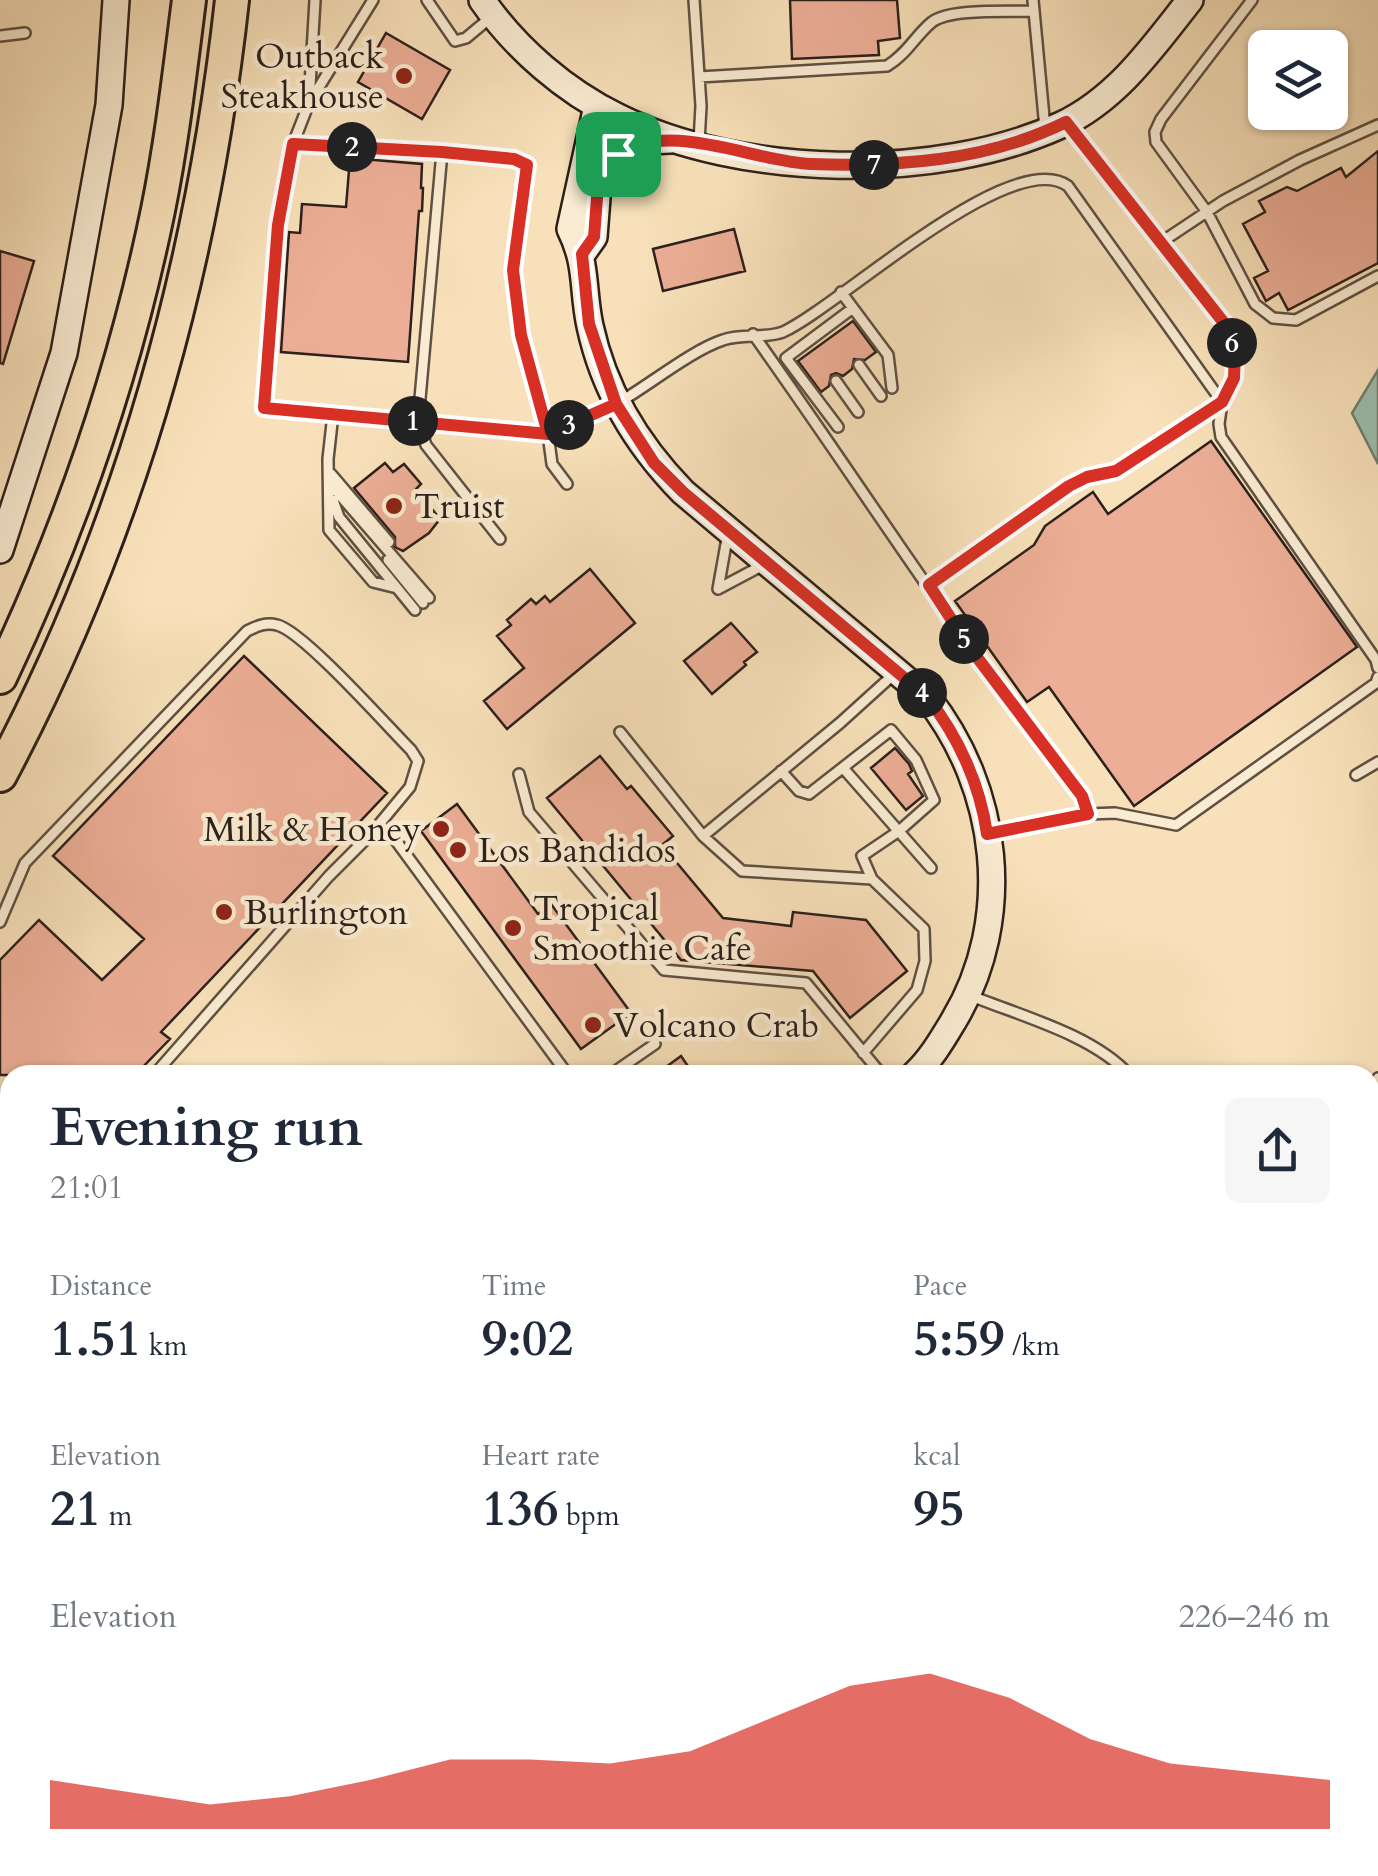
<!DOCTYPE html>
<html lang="en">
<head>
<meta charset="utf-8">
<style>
	body { margin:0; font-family:Cardo,serif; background:#f6f6f7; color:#1f2937; height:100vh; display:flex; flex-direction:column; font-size:38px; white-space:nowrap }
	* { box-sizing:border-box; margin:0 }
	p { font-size:32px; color:#747a83 }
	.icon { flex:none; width:55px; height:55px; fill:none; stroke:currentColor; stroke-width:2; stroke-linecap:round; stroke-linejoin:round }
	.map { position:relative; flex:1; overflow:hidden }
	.sheet { position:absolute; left:0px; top:1065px; width:1380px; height:812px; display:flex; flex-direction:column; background:#fff; border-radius:30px 30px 0 0; box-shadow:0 2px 8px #0004 }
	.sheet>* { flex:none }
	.tools { position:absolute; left:1248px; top:30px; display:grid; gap:20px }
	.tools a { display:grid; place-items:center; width:100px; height:100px; border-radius:15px; background:#fff; box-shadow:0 2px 8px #0004; font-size:50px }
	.pin { position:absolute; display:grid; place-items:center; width:85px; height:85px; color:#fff; margin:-42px; border-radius:20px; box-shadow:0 5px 15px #0006 }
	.km { position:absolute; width:50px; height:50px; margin:-25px; border-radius:50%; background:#222; color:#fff; font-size:28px; line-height:50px; text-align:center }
	.round { display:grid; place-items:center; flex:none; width:105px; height:105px; border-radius:15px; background:#f6f6f7 }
	.overview { display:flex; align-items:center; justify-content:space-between; height:170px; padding:0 50px }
	h1 { font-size:55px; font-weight:800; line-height:75px }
	.stats { display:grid; grid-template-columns:repeat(3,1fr); gap:15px; height:170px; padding:10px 50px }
	.stats div { display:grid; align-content:center }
	.stats b { font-size:50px; font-weight:800 }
	.stats small { font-size:28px; font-weight:400 }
	.stats p { font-size:28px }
	.chart { height:280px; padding:20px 50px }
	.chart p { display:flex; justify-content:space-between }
	.chart svg { width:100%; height:180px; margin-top:10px; fill:#d93025; opacity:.7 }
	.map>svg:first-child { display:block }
	.water { fill:#9dbeae; stroke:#707f73; stroke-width:2.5 }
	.building { fill:#ecae96; stroke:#2c201b; stroke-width:2.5 }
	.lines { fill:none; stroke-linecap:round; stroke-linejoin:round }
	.lane-casing { stroke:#5f5043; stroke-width:14 }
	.street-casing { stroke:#5f5043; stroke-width:22 }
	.secondary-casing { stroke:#2c201b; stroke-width:30 }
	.highway-casing { stroke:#2c201b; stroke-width:38 }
	.lane { stroke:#faecd2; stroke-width:9 }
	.street { stroke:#faecd2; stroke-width:18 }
	.secondary { stroke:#faecd2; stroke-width:25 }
	.highway { stroke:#f8e1ba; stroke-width:32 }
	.route-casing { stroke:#fff; stroke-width:20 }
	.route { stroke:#d93025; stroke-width:12 }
	.poi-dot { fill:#8f2418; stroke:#faecd2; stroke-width:4 }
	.labels { text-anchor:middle; stroke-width:9; stroke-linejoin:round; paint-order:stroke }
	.poi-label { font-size:35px; fill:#2c201b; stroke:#faecd2; text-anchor:start }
</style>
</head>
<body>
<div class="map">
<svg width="1378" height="1876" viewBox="0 0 1378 1876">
	<rect width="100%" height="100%" fill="#f8e1ba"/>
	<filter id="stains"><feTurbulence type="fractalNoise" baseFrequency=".002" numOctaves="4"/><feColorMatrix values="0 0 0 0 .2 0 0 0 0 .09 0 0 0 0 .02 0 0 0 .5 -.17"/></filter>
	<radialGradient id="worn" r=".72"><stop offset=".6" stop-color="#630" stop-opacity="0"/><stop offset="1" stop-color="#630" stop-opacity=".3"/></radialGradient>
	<!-- water -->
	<path class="water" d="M1378,370V464L1352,413Z"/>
	<!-- building -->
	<path class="building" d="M790,0H897L900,38L878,41L879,55L792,59Z
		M386,33L450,70L422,119L358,82Z
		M1378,151V263L1288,310L1279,293L1266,301L1254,278L1268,271L1243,224L1265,212L1259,201L1287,187L1297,191L1341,168L1346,177Z
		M350,158L422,164L421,188H423L422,211H419L408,362L281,352L289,232L300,233L302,204L346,207Z
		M734,229L745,271L663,291L653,249Z
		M0,251L34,261L3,364L0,363Z
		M853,321L876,352L865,360L854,359L852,369L843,376L836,373L831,375L829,386L821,392L798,361Z
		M1211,441L1357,647L1134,806L1049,687L1027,702L955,601L1034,545L1045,526L1093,492L1108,514Z
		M385,463L393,472L404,464L421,484L416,489L440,519L429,533L403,551L395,547V537L354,488Z
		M590,569L635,623L507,729L484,701L524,668L497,636L511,625L507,620L531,599L536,604L545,596L550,602Z
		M731,623L757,652L744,662L746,665L712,694L684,661Z
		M244,656L387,793L161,1032L170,1039L135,1075H0V960L39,920L102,980L144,939L53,856Z
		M895,748L909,764L912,771L908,774L923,796L906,810L871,768Z
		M600,756L627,789L631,786L673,836L662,845L723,918L791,926L793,912L866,920L907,971L850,1018L813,971L681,960L547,798Z
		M457,804L538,914L551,904L631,1013L581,1049L421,831Z
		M681,1056L694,1075H655Z"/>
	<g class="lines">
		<!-- lane casing -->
		<g class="lane-casing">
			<path id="lane" d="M427,0L455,41L466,38L490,18
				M694,0L701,106L699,142
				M1033,0L1045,128
				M1252,0L1161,119L1155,132L1156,142L1207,212L1255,304L1273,318L1296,320L1378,276
				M0,36L25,33
				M699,77L887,66C907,54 915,36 932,22C950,8 1009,12 1033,11
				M311,100L373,0
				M293,144L442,152L514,159L527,165L513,270L521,335L548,434L264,407L279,225L293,144L309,103L315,0
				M442,152L418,421L426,445L500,539
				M1160,243L1223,201L1300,160L1378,125
				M841,292L888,355L892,388
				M753,334C863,488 964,649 1082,797L1088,814
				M859,365L881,396
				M836,381L858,412
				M1222,402L1219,424L1221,437L1376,660L1378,668
				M333,414L328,459L329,530L373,582L397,588
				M838,427L786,358L853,308
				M331,474L389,542
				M567,484L552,464L548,434C571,424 595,415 618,403C648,386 692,350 723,340C742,333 765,339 783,332C838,307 1011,145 1068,186L1222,402C1237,372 1237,360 1228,328L1067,125
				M332,486L429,598
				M333,500L339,517L415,610
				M728,533L718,589L765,564
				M388,560L423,603
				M929,585L1069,486L1087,477L1117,471L1222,402
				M620,732L703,836L742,871L872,879L924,929L925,961L917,990L863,1053
				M844,769L931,868
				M781,771L799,791L809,794L891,730L916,760L934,800L899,831L862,856L872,879
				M519,774L529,812L664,970L806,983L882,1075
				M1356,775L1378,762
				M989,834L1088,814L1115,813L1176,825L1376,683L1378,677
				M703,836L840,723L893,675
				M0,922L25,863L247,631C257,626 266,622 277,625C303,631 387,726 411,750L418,761L410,787L371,834
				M969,995C1018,1015 1094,1035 1129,1075
				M154,1075L329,876L371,834L384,831L391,834L568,1075
				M610,1075L655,1044
				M1370,1107L1378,1078
				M0,1231L10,1221
				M0,1299L10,1313
				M1370,1515L1378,1517
				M0,1518L10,1510
				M10,1536L4,1541V1555L10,1563
				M0,1818L10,1811
				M210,1868L216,1876
				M1275,1868V1876
				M56,1876L67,1868
				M161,1876L173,1868
				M231,1876L242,1868
				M441,1876L483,1873L479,1868"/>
		</g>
		<!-- street casing -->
		<g class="street-casing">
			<path id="street" d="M686,1876L697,1868"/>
		</g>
		<!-- secondary casing -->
		<g class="secondary-casing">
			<path id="secondary" d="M482,0C516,49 565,91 618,117C741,178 936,182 1061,125C1117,99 1153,47 1190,0
				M597,106L570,229C588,265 582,289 590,326C604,391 637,445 683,492L927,697C999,788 1015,918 954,1020C942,1040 931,1059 914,1075
				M605,175C623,146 636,141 671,140
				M582,254L594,237L598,185L617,117
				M0,550L64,353L109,105L116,0
				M1370,1608L1378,1609
				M0,1746L10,1738"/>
		</g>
		<!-- highway casing -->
		<g class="highway-casing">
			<path id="highway" d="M0,677C70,530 125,371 158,210C172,141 180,70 189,0
				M0,775C129,532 202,273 232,0"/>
		</g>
		<!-- lane -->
		<use href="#lane" class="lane"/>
		<!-- street -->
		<use href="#street" class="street"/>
		<!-- secondary -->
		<use href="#secondary" class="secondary"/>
		<!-- highway -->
		<use href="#highway" class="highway"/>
	</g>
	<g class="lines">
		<!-- route casing -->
		<g class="route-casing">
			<path id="route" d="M618,154L598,185L594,237L582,254L589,324L616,404L548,434L264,408L278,225L293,144L442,152L514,159L527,165L513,270L521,335L548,434L616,404L654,463L683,492L927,697C958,736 980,784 987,834L1088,814L1082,796L970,648L929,585L1069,486L1087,477L1116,471L1222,402L1234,378L1235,353L1228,328L1066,122C987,161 898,167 811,164C751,161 671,120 618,154"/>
		</g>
		<!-- route -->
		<use href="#route" class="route"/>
	</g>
	<!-- markers -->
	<g class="poi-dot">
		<circle cx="404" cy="76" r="10"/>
		<circle cx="394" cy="506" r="10"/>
		<circle cx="441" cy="829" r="10"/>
		<circle cx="458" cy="850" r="10"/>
		<circle cx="224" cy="912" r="10"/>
		<circle cx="513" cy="928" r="10"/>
		<circle cx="593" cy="1025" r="10"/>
	</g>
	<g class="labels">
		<!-- poi labels -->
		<g class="poi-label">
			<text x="384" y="68" text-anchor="end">Outback<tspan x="384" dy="40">Steakhouse</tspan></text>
			<text x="414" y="518">Truist</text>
			<text x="421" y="841" text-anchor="end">Milk &amp; Honey</text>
			<text x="478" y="862">Los Bandidos</text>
			<text x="533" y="920">Tropical<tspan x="533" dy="40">Smoothie Cafe</tspan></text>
			<text x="244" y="924">Burlington</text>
			<text x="613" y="1037">Volcano Crab</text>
		</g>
	</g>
	<rect width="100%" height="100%" filter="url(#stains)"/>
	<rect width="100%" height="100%" fill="url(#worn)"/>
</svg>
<div class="tools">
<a><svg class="icon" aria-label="layers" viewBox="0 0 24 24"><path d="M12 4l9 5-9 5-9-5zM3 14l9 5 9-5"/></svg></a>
</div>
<div class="pin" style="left:618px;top:154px;background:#1e9e55"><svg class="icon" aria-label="arrive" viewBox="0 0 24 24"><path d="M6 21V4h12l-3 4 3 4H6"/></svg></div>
<b class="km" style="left:413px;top:421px">1</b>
<b class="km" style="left:352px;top:147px">2</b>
<b class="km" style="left:569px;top:425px">3</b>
<b class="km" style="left:922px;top:693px">4</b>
<b class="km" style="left:964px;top:639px">5</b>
<b class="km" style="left:1232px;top:343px">6</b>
<b class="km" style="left:874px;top:165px">7</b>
<section class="sheet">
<div class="overview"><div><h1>Evening run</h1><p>21:01</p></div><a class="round"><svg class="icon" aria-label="share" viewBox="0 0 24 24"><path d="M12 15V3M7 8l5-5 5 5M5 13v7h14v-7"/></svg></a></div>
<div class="stats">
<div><p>Distance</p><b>1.51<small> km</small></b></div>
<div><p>Time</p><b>9:02</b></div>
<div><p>Pace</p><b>5:59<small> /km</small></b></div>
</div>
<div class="stats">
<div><p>Elevation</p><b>21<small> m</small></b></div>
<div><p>Heart rate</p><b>136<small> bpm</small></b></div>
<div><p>kcal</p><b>95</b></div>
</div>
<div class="chart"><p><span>Elevation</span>226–246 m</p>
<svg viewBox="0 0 160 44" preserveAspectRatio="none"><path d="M0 44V32L10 35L20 38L30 36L40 32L50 27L60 27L70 28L80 25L90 17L100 9L110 6L120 12L130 22L140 28L150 30L160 32V44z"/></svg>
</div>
</section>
</div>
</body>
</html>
